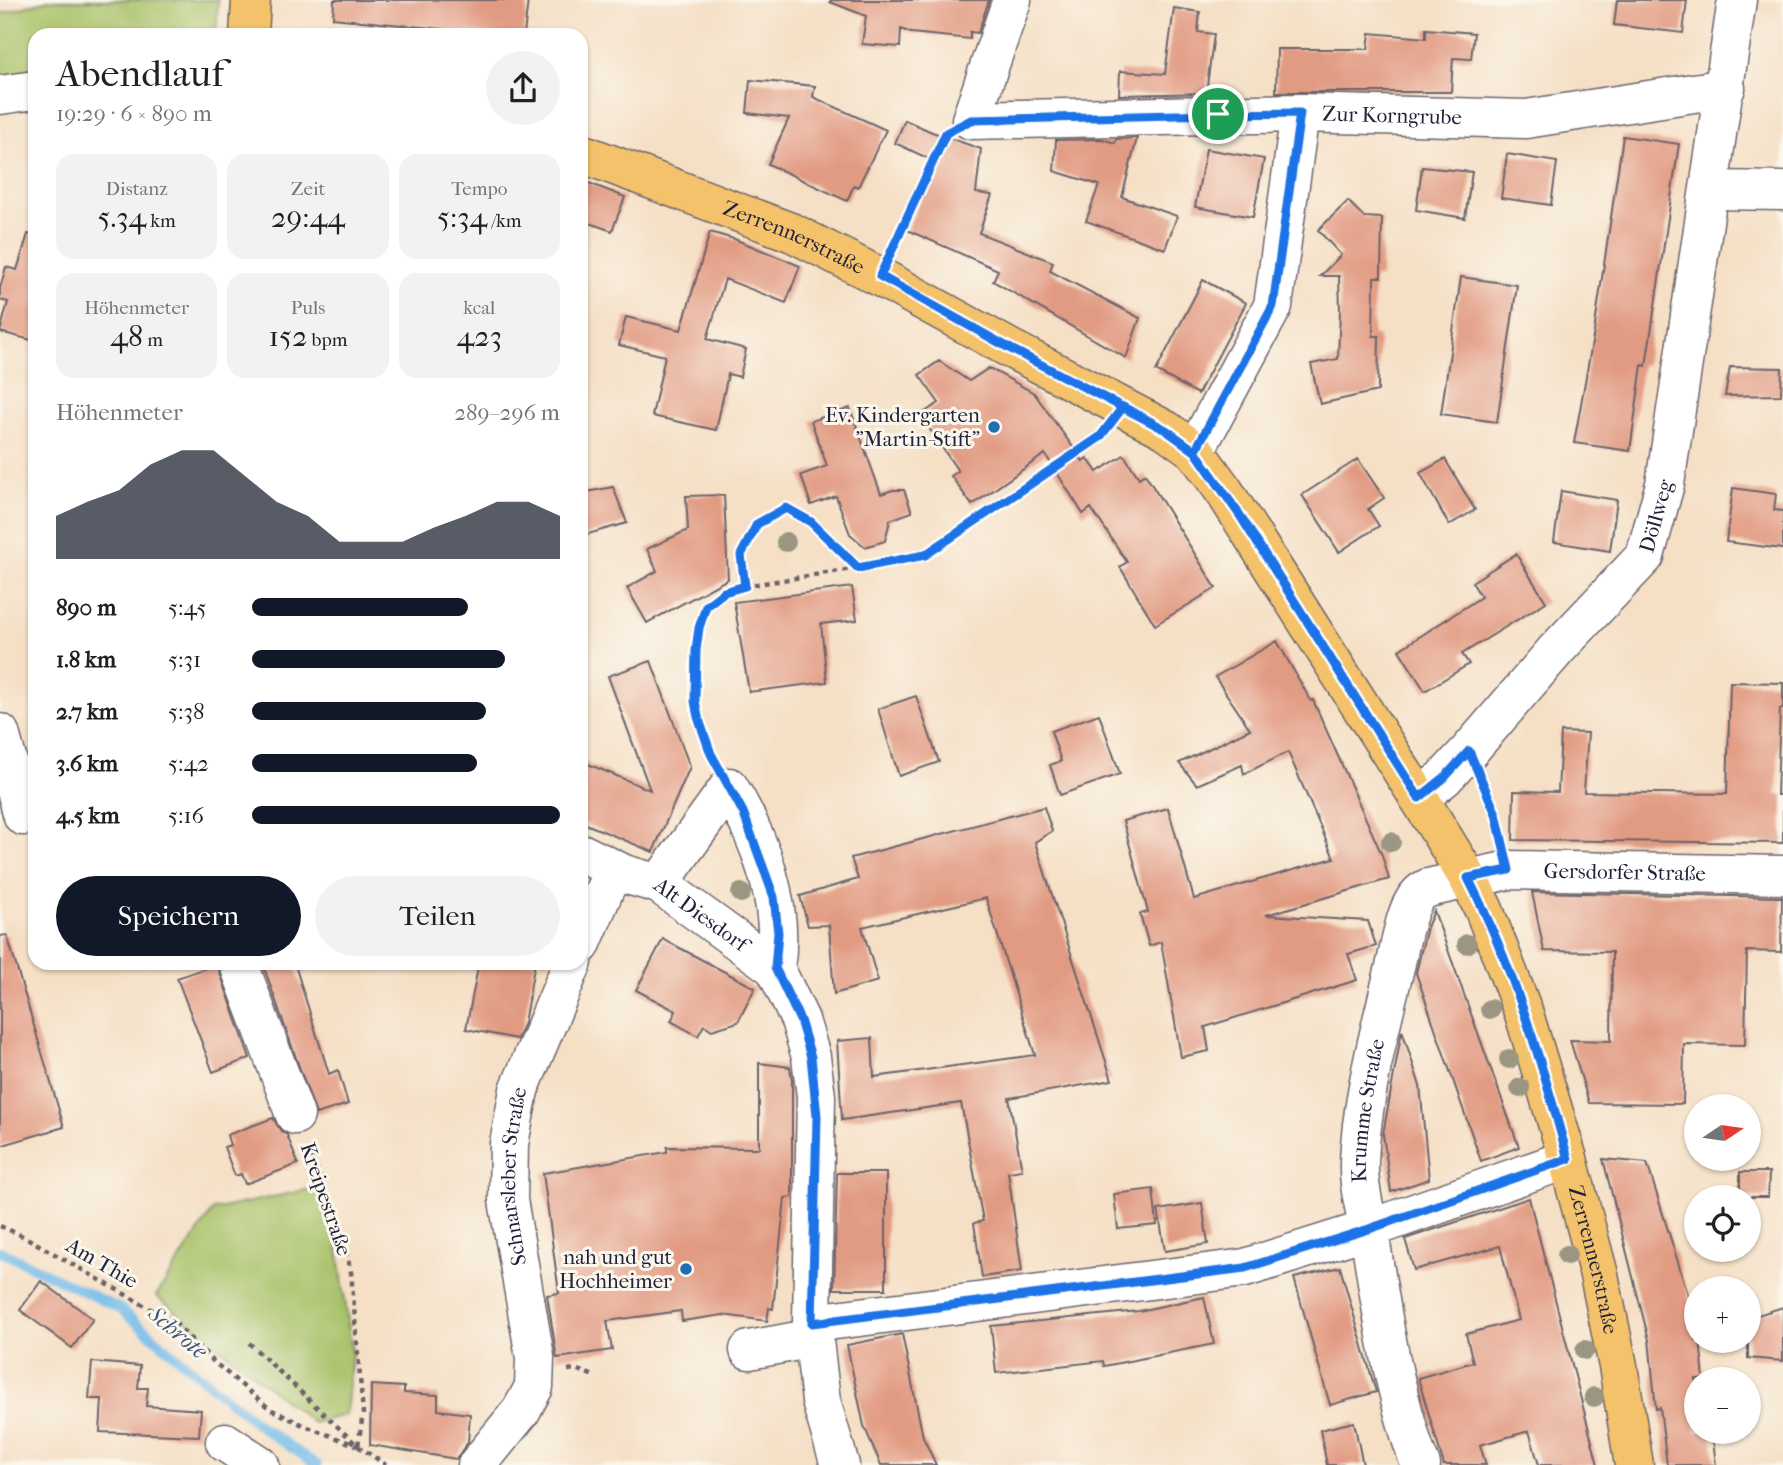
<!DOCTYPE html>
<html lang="de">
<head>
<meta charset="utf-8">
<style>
	body { margin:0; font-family:"IM FELL French Canon",serif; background:#f2f2f2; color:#202124; height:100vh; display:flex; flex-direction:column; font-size:26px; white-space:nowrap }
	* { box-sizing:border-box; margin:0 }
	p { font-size:23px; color:#757577 }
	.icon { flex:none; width:38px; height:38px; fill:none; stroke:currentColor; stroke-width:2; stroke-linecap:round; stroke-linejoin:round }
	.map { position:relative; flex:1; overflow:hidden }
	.sheet { position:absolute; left:28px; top:28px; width:560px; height:942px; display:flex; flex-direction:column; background:#fff; border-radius:21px; box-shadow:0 2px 5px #0004 }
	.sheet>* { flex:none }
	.needle { width:46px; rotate:77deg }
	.tools { position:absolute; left:1684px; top:1094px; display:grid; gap:14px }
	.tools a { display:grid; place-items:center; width:77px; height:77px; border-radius:50%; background:#fff; box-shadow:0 2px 5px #0004; font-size:35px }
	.pin { position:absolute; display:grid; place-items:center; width:60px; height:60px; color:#fff; margin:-30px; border:4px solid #fff; border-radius:50%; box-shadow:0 2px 7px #0007 }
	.round { display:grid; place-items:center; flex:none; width:74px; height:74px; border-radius:37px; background:#f2f2f2 }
	.headline { display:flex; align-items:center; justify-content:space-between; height:119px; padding:0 28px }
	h1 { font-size:38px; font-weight:600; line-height:52px }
	.metrics { display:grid; grid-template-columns:repeat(3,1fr); gap:10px; height:119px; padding:7px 28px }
	.metrics div { display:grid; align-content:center; border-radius:18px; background:#f2f2f2; text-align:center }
	.metrics b { font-size:30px; font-weight:600 }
	.metrics small { font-size:19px; font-weight:400 }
	.metrics p { font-size:19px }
	.chart { height:196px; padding:14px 28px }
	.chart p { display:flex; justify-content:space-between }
	.chart svg { width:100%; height:126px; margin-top:7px; fill:#111827; opacity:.7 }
	.action { display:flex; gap:14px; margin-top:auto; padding:14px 28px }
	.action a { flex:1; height:80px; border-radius:42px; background:#111827; color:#fff; font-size:28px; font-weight:600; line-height:80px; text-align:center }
	.action a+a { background:#f2f2f2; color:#202124 }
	ul { padding:0 28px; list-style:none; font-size:23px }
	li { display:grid; grid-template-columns:112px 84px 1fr; align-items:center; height:52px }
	li i { height:18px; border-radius:9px; background:#111827 }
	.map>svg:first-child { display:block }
	.green { fill:#a7c167; stroke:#647251; stroke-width:2 }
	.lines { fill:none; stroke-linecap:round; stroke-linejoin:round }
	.stream { stroke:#70b9e9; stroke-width:10 }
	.building { fill:#e29b83 }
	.minor-casing { stroke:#6c646b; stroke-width:41 }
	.major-casing { stroke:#6c646b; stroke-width:41 }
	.path { stroke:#6c646b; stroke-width:4.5; stroke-dasharray:5 5; stroke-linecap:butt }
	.minor { stroke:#fff; stroke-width:38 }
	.major { stroke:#f3c26a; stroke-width:38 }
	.tree { fill:#9b9681 }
	.route-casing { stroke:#fff; stroke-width:14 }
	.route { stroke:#1a73e8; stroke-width:9 }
	.poi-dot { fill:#1f6fb2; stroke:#fbf7ec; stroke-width:2.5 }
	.labels { text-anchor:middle; stroke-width:6; stroke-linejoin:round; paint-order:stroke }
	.street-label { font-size:21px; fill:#22223b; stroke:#fbf7ec }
	.poi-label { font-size:21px; fill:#22223b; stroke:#fbf7ec; text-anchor:end }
	.water-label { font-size:23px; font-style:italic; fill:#3d5778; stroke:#fbf7ec }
</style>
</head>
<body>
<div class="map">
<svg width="1783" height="1465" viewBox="0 0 1783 1465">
	<rect width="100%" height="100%" fill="#fbf7ec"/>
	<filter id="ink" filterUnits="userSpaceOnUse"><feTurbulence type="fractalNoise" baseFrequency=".0143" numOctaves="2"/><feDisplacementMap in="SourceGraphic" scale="14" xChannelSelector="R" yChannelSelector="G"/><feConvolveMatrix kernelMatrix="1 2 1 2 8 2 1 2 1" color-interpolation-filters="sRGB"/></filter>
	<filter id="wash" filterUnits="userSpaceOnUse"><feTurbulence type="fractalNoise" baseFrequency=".00686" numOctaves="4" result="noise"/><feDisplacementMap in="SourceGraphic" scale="28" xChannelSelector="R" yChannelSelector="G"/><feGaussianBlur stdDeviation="1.57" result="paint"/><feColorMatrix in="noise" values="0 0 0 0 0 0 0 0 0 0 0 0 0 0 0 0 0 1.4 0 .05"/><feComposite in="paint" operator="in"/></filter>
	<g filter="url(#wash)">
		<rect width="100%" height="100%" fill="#f5dfc5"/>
		<!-- green -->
		<path class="green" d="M48,0H218L216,35H35V71L0,77V14Z
			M319,1187L337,1240L352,1352L346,1415L313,1423L156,1296L213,1210Z"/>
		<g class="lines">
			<!-- stream -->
			<path class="stream" d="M0,1251L120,1309L261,1427L317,1465"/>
		</g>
		<g id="blocks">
			<!-- building -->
			<path class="building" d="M334,0H528L524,35H499L333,18Z
				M831,0H989L978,33L970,32V39L911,33L901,29L900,47L862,44L866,16L830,2Z
				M1617,0H1687L1683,33L1614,25Z
				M1174,8L1200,12L1198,32L1214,34L1206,93L1119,95L1120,71L1165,74Z
				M1426,29L1474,33L1471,59L1453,58L1451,92H1276L1277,49H1368L1370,33L1426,38Z
				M750,80L815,86L813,97L886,130L858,187L854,185L847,201L768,164L789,118L747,113Z
				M905,120L932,132L981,149L976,193L992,195L979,233L1053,262L1050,271L1140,318L1126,358L993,281L998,270L907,230L936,162L895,143Z
				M1623,136L1679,144L1646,366L1642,365L1630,451L1574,443L1594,332Z
				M1137,138L1122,197L1177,216L1165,249L1086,221L1099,185L1054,171L1056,140L1102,139L1115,143L1116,139Z
				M1206,149L1264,159L1253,217L1195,207Z
				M1507,154L1557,162L1551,205L1501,198Z
				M1422,167L1472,172L1465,218L1416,210Z
				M581,180L625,197L612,231L581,220Z
				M1348,201L1364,217L1382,218L1381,277H1374L1373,336H1379L1378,391L1320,404L1311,364L1338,359L1340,311L1339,276H1320L1341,255L1318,230Z
				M710,232L737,240L800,266L786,303L725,279L707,339L746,349L740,377L728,374L716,430L652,416L665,356L619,345L626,317L681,330Z
				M28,234L35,235V341L0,332L8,302L0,300V288L6,267L17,270Z
				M1461,277L1517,285L1497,422L1441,414Z
				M1203,280L1246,303L1198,394L1156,371Z
				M939,361L969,381L989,368L1034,393L1083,461L1087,458L1097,472L1124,455L1139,478L1145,474L1216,588L1155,625L1120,567L1127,562L1091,508L1083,514L1045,454L972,505L951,476L958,471L920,415L939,403L919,375Z
				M1730,367L1782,368L1781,395L1725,396Z
				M850,408L881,494L893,490H904L912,512L890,520L885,541L865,547L850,534L836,496L811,505L801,475L827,466L811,421Z
				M1358,459L1384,498L1368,509L1379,526L1339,552L1302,495Z
				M1445,459L1475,510L1449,525L1420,473Z
				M613,487L627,523L581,536V493Z
				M1733,488L1776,494L1774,510L1783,511V549L1726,542Z
				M1561,491L1617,500L1610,551L1554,542Z
				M724,495L728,579L647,623L627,588L657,571L647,549L688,530L686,496Z
				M1516,554L1546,602L1462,654L1469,664L1425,691L1399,650L1481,597L1472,582Z
				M852,587L857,620L821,624L827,682L749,692L734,602Z
				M1277,641L1311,701L1313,700L1382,855L1389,879L1266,915L1368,921L1376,946L1348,954L1357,980L1205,1027L1209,1051L1181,1057L1161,942L1149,946L1140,914L1148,912L1123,821L1168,808L1194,899L1334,858L1288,752L1244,774L1242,765L1197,785L1179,763L1250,729L1215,677Z
				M651,661L690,767L653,852L581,822V761L650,790L608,676Z
				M1730,682L1783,683V709H1780L1777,795H1783V843L1513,840L1514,791L1558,792L1561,732L1588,733L1584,792L1727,794Z
				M916,696L939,762L899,776L878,709Z
				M1099,714L1120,774L1060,795L1050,765L1061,761L1051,731Z
				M1044,807L1052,831L1035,842L1112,1080L1009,1098L1022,1170L1008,1172L1022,1271L982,1277L974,1223L983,1221L961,1103L842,1120L837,1041L872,1038L874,1077L1035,1055L986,898L862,927L878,981L834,994L829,925L808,926L800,896L858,879L851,858Z
				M1532,892L1782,897L1781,952L1747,951L1745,1045L1684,1044L1683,1104L1589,1103L1570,1040L1611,1041L1612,952L1544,951Z
				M1434,911L1519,1147L1481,1161L1416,973L1427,927Z
				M7,935L64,1127L0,1146V936Z
				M663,939L755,988L738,1022L712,1030L704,1025L698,1036L671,1021L676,1011L636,990Z
				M262,962H294L329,1074L338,1070L348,1104L316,1114Z
				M479,962H535L524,1023L517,1039L466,1029Z
				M217,964L250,1058L213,1072L177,978Z
				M1402,1030L1420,1086L1429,1179L1391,1192L1383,1134Z
				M759,1063L790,1067L792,1080V1197L785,1198L773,1309L769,1308L767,1321L723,1315L682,1321L681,1311L607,1321L612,1350L557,1358L547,1295L559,1293L543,1173L667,1152V1147L759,1148Z
				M273,1118L281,1131L287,1135L298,1164L245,1184L241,1174L235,1176L224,1147L230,1145L227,1135Z
				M1603,1159L1647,1163L1696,1320V1340H1700L1704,1379H1696V1432H1712L1716,1465H1667L1660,1408L1656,1409L1649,1340Z
				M1740,1172H1769L1768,1197H1740Z
				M837,1173H886V1289H834Z
				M1153,1189L1157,1225L1118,1229L1114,1194Z
				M1529,1198L1598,1465H1539L1529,1431L1480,1445L1486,1465H1444L1418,1378L1473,1362L1466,1334L1519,1320L1500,1246L1414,1270L1405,1239Z
				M1202,1203L1208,1244L1165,1251L1158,1210Z
				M1340,1267L1376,1392L1330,1405L1294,1278Z
				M41,1281L93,1319L72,1348L20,1310Z
				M1204,1297L1214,1344L1104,1366L1103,1361L996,1373L991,1326L1139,1311Z
				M1783,1307V1361L1748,1358V1318Z
				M902,1334L923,1437L936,1465H881L864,1426L847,1345Z
				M92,1362L140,1366L138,1388H148L146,1406L201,1410L199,1436L100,1432L102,1399H89Z
				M371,1385L404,1387V1393L438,1395V1410L470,1414L468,1442L456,1459L370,1445Z
				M1354,1422L1363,1465H1327L1320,1430Z"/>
		</g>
	</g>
	<g filter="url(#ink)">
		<use href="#blocks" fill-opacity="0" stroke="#6c646b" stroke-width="2"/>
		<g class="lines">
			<!-- minor casing -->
			<g class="minor-casing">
				<g id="minor">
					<path id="s1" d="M1012,0L971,120L1300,113L1526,119L1726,88"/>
					<path d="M0,95L35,90"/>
					<path d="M1711,190L1783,191"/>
					<path d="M1195,451L1273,306L1300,113"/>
					<path d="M0,733L23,816L35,813"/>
					<path id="s2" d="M1419,798L1444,778L1469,751L1556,650L1645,556L1665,484L1737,0"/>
					<path id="s3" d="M581,853L624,874L659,884L775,968L800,1020L811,1057L816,1096L812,1323L821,1401L840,1465"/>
					<path d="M659,884L729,787C761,840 785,906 775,968"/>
					<path d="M581,945L613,870"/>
					<path d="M238,962L295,1115"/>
					<path d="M812,1323L1245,1268L1369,1229L1568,1159"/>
					<path d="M749,1350L814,1338"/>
					<path d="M225,1442L260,1465"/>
					<path id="s4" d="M477,1465L521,1411L534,1387L535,1357L508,1200L509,1144L519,1090L573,962"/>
					<path id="s5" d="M1421,1465C1413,1449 1409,1431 1404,1414C1387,1354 1379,1293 1369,1231C1365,1208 1358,1187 1359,1163C1361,1101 1381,1024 1396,963C1401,942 1406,896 1428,888L1509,870L1783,875"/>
				</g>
			</g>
			<!-- major casing -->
			<g class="major-casing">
				<g id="major">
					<path d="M249,35L251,0"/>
					<path id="s6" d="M581,153L793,233L880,277L1011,349L1166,430L1195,451L1224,491L1419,798L1468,878L1484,910L1524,1014L1568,1159L1599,1275L1618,1366L1634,1465"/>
				</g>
			</g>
			<!-- path -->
			<path class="path" d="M485,35V34
				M894,246L943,140
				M745,586L741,555L757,524L786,508L811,522L858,568
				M713,758L698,717L694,684L699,628L706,606L713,598L745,586L858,568L925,555L1101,436
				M1486,786L1496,814L1501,838
				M308,1148L339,1225L351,1272L363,1413L358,1446
				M0,1226L25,1237L175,1323L214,1362L270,1409L305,1426L358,1446
				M249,1343L358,1446L386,1465
				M568,1370L575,1369L594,1376"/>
			<!-- minor -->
			<use href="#minor" class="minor"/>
			<!-- major -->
			<use href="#major" class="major"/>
		</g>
		<!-- trees -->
		<g class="tree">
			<circle cx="786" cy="542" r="10"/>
			<circle cx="1391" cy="842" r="10"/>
			<circle cx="741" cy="893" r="10"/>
			<circle cx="1467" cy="944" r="10"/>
			<circle cx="1490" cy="1009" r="10"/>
			<circle cx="1509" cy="1059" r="10"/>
			<circle cx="1520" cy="1088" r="10"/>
			<circle cx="1567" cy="1255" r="10"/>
			<circle cx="1585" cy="1350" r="10"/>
			<circle cx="1594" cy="1397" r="10"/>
		</g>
	</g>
	<g class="lines" filter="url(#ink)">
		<!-- route casing -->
		<g class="route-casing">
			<path id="route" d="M1218,114L1300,113L1273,306L1195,451L1166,430L1123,407L1100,437L925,555L858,568L811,522L786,508L757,524L741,555L745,586L724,592L706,606L699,628L696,650L695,701L698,717L711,754L743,812L774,897L778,933L775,968L800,1020L811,1057L817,1116L812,1323L1245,1268L1369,1229L1568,1159C1542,1063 1513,966 1468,878L1509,870L1496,814L1469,751L1444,778L1419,798L1241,517L1195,451L1166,430L1011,349L880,276L946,133L971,120L1218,114"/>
		</g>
		<!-- route -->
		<use href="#route" class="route"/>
	</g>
	<!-- markers -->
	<g class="poi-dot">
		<circle cx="994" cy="427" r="7"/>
		<circle cx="686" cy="1269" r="7"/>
	</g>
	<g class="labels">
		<!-- street labels -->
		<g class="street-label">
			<text dy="7" stroke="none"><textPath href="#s1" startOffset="548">Zur Korngrube</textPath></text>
			<text dy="7" stroke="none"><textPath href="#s6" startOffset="229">Zerrennerstraße</textPath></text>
			<text dy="7" stroke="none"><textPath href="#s2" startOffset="373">Döllweg</textPath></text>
			<text dy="7" stroke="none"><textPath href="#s5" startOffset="796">Gersdorfer Straße</textPath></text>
			<text dy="7" stroke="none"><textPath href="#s3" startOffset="136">Alt Diesdorf</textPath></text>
			<text dy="7" stroke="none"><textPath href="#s5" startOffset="362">Krumme Straße</textPath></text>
			<text dy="7" stroke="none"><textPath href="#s4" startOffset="310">Schnarsleber Straße</textPath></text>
			<text transform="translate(326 1199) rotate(71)" y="7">Kreipestraße</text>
			<text dy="7" stroke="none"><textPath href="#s6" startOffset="1594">Zerrennerstraße</textPath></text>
			<text transform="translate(102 1263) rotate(30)" y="7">Am Thie</text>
		</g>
		<!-- poi labels -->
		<g class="poi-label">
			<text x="980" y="422">Ev. Kindergarten<tspan x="980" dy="24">"Martin-Stift"</tspan></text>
			<text x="672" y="1264">nah und gut<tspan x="672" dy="24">Hochheimer</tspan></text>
		</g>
		<!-- water labels -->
		<g class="water-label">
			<text transform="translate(178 1332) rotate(40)" y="8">Schrote</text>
		</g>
	</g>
</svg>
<div class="tools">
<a><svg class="needle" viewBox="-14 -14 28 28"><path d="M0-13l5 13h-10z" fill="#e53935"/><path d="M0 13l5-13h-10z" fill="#757577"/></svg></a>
<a><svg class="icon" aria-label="locate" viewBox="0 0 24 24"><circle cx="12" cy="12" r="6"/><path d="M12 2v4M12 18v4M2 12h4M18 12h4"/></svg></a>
<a>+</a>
<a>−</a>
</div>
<div class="pin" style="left:1218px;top:114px;background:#1e9e55"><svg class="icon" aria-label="arrive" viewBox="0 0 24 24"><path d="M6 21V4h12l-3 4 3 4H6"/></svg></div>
<section class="sheet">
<div class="headline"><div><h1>Abendlauf</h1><p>19:29 · 6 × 890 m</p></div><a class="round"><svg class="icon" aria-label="share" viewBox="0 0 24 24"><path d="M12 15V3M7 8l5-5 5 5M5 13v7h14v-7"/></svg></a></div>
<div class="metrics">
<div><p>Distanz</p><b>5.34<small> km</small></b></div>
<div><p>Zeit</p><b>29:44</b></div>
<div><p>Tempo</p><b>5:34<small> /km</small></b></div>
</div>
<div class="metrics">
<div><p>Höhenmeter</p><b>48<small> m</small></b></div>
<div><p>Puls</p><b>152<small> bpm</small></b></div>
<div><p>kcal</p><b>423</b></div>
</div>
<div class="chart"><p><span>Höhenmeter</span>289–296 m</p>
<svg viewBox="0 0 160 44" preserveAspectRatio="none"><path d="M0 44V29L10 24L20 20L30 11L40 6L50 6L60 15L70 24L80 29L90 38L100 38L110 38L120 33L130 29L140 24L150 24L160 29V44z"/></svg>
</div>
<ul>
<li><b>890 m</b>5:45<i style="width:70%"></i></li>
<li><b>1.8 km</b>5:31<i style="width:82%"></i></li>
<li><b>2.7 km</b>5:38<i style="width:76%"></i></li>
<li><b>3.6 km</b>5:42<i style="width:73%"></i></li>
<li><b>4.5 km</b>5:16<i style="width:100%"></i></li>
</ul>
<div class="action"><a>Speichern</a><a>Teilen</a></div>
</section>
</div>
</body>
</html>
